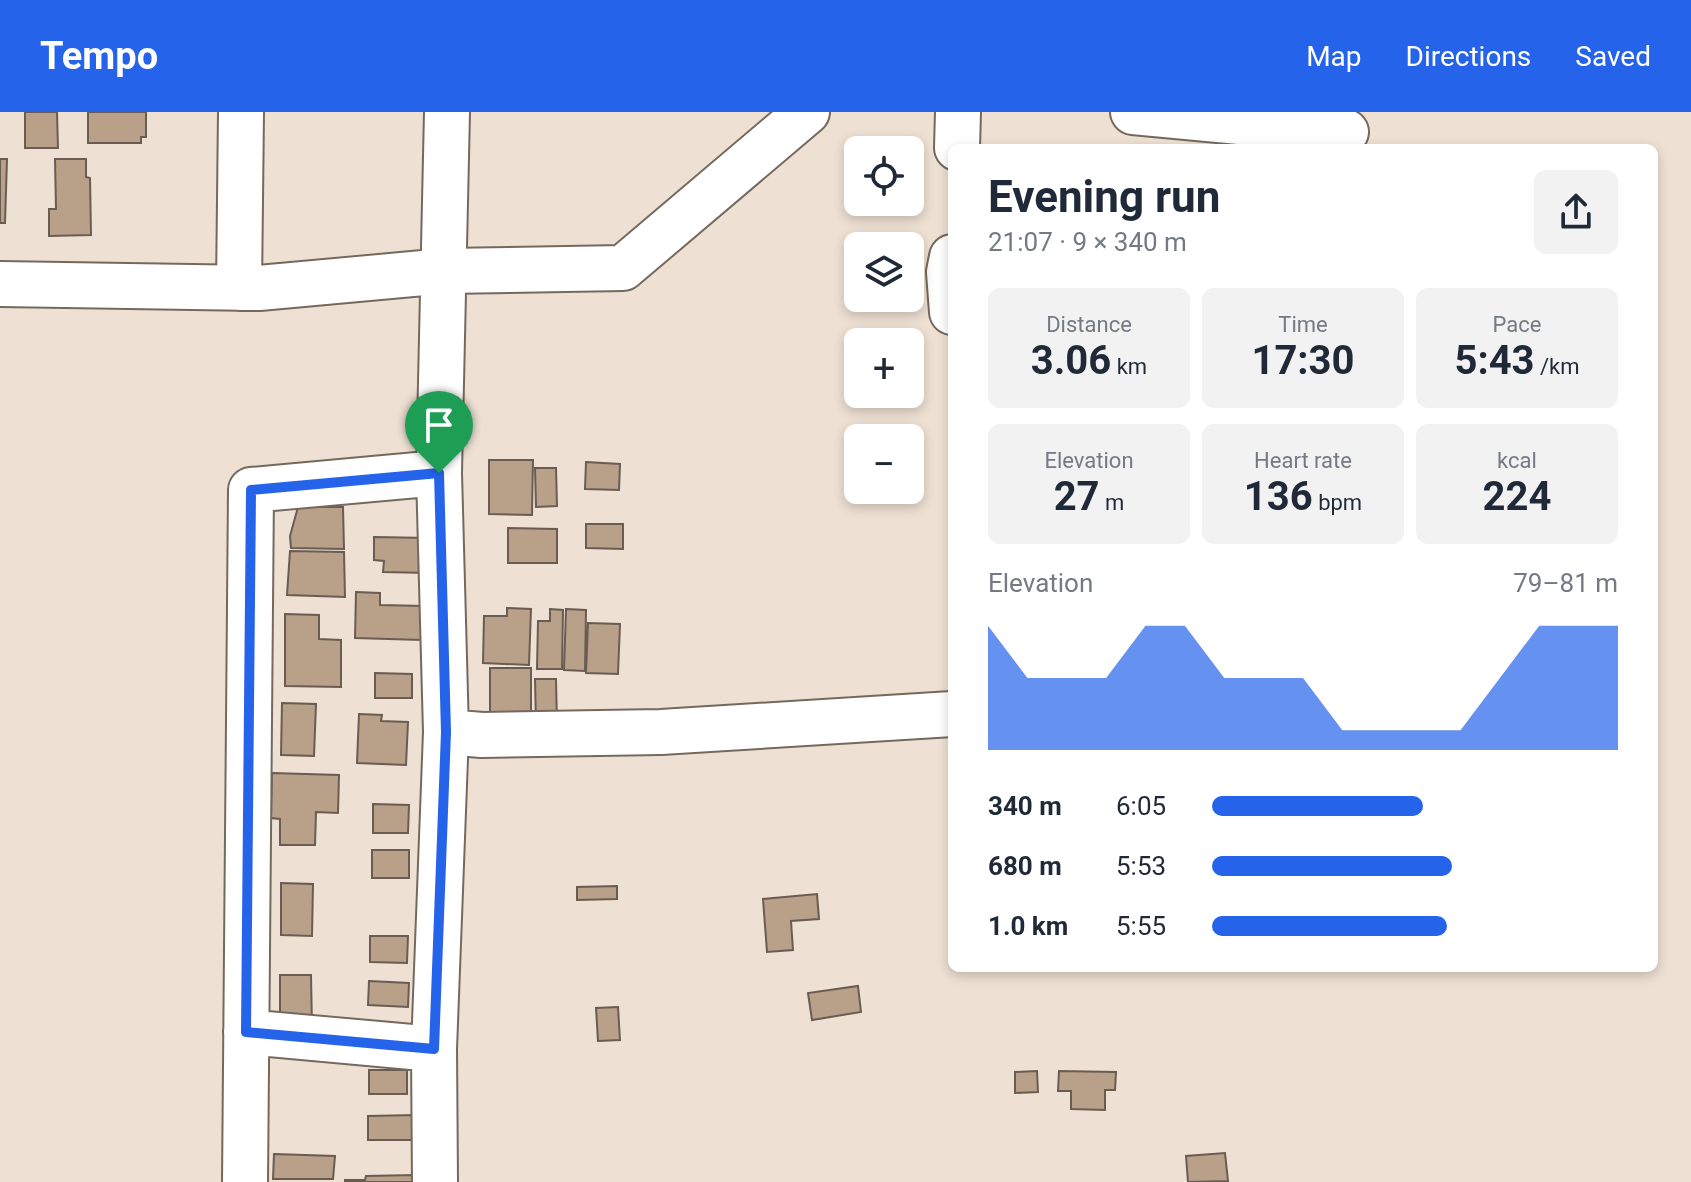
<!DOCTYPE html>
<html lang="en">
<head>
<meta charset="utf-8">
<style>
	body { margin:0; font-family:Roboto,sans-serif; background:#f2f2f3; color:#1f2937; height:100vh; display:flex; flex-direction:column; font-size:30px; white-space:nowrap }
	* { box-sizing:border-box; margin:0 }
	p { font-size:26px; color:#747a83 }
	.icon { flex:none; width:44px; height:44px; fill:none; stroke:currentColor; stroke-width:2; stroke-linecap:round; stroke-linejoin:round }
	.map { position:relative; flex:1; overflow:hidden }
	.side { position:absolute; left:948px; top:32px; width:710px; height:828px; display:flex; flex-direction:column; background:#fff; border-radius:12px; box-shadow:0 4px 12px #0003 }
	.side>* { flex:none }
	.fabs { position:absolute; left:844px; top:24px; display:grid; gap:16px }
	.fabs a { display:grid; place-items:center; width:80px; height:80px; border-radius:12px; background:#fff; box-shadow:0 4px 12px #0003; font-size:40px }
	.pin { position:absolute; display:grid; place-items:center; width:68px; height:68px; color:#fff; margin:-82px -34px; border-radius:50% 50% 50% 0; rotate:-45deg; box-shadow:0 0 8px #0007 }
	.pin .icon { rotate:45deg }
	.round { display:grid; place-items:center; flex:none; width:84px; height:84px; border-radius:12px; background:#f2f2f3 }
	.summary { display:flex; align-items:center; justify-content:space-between; height:136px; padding:0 40px }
	h1 { font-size:44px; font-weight:700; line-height:60px }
	.figures { display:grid; grid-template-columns:repeat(3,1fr); gap:12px; height:136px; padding:8px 40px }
	.figures div { display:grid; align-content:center; border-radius:12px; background:#f2f2f3; text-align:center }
	.figures b { font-size:40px; font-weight:700 }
	.figures small { font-size:22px; font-weight:400 }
	.figures p { font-size:22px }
	.chart { height:224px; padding:16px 40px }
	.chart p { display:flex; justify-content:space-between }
	.chart svg { width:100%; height:144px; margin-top:8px; fill:#2563eb; opacity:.7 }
	ul { padding:0 40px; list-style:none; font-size:26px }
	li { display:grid; grid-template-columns:128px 96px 1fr; align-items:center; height:60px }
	li i { height:20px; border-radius:10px; background:#2563eb }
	header { display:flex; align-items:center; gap:48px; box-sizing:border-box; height:112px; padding:0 40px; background:#2563eb; color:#fff }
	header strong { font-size:38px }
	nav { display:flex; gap:44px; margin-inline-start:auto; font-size:28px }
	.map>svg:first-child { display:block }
	.building { fill:#b9a088; stroke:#695d53; stroke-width:2 }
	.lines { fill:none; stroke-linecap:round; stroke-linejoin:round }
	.minor-casing { stroke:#75695e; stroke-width:48 }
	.minor { stroke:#fff; stroke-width:44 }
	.route-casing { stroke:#fff; stroke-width:16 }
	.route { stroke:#2563eb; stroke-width:10 }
</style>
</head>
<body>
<header>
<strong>Tempo</strong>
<nav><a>Map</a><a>Directions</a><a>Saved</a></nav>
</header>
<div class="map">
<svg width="1691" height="1070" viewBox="0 0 1691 1070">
	<rect width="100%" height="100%" fill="#eee0d3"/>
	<!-- building -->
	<path class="building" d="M25,0H57L58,36H25Z
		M88,0H146V25H141V31H88Z
		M0,47H7L5,111H0Z
		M55,47H86V65L90,66L91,123L49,124V97H56Z
		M489,348H533L532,403L489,402Z
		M586,350L620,352L619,378L585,377Z
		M535,356H556L557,394L536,395Z
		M298,395H343L344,437L291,436L290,424Z
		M586,412H623V437L586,436Z
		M508,416L557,417V451H508Z
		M374,425L429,426V461L383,460L384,449L374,448Z
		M290,439L344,440L345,485L287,483Z
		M356,480L380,481V493L423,494L422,528L355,526Z
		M507,496L531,497L529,553L483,551L484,504H507Z
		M550,497L563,498L562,557H537L538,509H550Z
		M566,497L586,498L585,559L564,558Z
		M285,502L319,503V527L341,528V575L285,574Z
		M588,511L620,512L618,562L586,561Z
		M490,556H531V612H490Z
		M375,561L412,562V586H375Z
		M535,567H556L557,612L536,613Z
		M282,591L316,592L314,644L281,643Z
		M359,602L382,603L381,609L408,610L406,653L357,651Z
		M272,661L339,663L338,701L316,700L315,733H280V707L271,706Z
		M373,692L409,693L408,721H373Z
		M372,738H409V766H372Z
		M281,771L313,772L312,824L281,823Z
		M617,774V787L577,788V775Z
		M817,782L819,807L791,809L793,838L767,840L763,787Z
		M370,824H408L407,851L370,850Z
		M280,863H311L312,916H280Z
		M369,869L409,871L408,895L368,893Z
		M858,874L861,900L812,908L808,881Z
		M618,895L620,928L598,929L596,896Z
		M369,958H407V982H369Z
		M1037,959L1038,980L1015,981V960Z
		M1059,959L1116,960L1115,978H1105V998L1071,997V979H1058Z
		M416,1003V1028H368V1004Z
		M1225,1041L1228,1069L1188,1070L1186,1044Z
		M274,1042L335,1044L333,1067H273Z
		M415,1063V1070H345V1068H365L366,1064Z"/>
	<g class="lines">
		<!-- minor casing -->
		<g class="minor-casing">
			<path id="minor" d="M1133,0L1346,20
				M957,36L958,0
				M952,145L949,160L952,200
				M0,172L259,176L445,159L623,156L807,0
				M239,176L241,0
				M446,620L482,623L661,620L952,602
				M246,920L434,937
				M245,1070L251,378L439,361
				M435,1070L434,937L446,620L439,361L447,0"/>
		</g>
		<!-- minor -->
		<use href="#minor" class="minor"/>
	</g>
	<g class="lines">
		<!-- route casing -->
		<g class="route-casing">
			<path id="route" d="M439,361L446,620L434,937L246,920L251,378Z"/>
		</g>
		<!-- route -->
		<use href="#route" class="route"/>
	</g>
</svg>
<div class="fabs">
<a><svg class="icon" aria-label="locate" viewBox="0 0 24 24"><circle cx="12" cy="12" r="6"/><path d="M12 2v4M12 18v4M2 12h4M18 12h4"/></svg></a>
<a><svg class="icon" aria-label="layers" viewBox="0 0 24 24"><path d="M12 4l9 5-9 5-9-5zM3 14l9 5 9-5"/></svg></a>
<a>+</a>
<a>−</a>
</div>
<div class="pin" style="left:439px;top:361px;background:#1e9e55"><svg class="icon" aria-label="arrive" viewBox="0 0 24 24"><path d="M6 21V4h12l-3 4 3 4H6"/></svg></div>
<section class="side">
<div class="summary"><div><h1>Evening run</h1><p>21:07 · 9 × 340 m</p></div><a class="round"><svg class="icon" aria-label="share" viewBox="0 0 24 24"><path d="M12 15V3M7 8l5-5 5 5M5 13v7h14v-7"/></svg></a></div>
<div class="figures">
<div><p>Distance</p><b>3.06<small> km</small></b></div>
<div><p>Time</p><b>17:30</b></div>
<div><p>Pace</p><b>5:43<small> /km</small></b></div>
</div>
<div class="figures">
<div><p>Elevation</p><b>27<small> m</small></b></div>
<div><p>Heart rate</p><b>136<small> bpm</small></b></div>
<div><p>kcal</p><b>224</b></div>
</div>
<div class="chart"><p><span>Elevation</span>79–81 m</p>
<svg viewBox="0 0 160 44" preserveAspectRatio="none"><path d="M0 44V6L10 22L20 22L30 22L40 6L50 6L60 22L70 22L80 22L90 38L100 38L110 38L120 38L130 22L140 6L150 6L160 6V44z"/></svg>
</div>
<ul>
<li><b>340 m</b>6:05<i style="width:52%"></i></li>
<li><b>680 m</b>5:53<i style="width:59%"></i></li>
<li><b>1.0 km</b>5:55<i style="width:58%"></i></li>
</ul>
</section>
</div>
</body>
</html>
